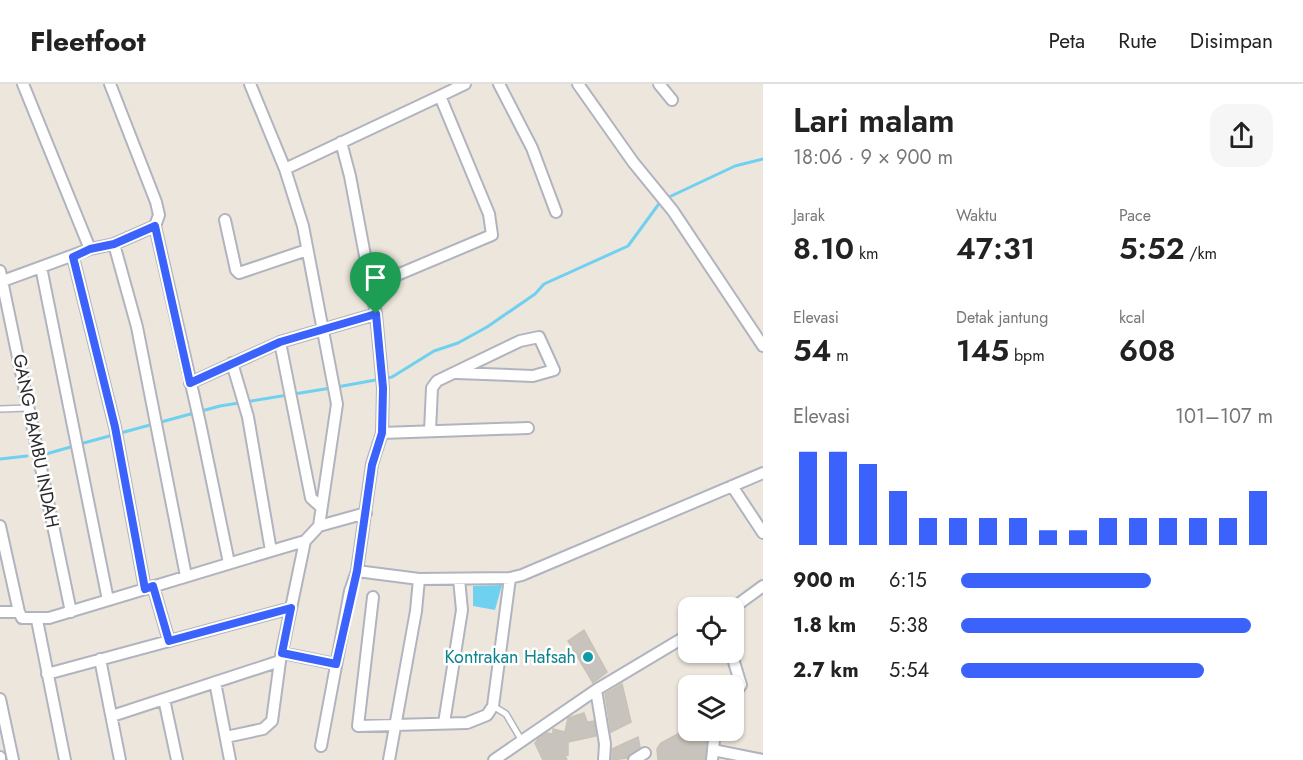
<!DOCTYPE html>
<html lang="id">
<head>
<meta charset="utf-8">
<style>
	body { margin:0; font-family:Jost,sans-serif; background:#f6f6f6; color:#222; height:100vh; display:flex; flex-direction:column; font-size:22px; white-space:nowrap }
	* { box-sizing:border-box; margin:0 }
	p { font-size:20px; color:#767676 }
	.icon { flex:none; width:33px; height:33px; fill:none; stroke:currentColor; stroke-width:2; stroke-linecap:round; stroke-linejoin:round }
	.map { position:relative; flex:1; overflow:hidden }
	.panel { display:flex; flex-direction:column; background:#fff; width:540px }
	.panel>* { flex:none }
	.tools { position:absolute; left:678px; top:513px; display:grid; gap:12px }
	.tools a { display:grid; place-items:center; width:66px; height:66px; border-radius:12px; background:#fff; box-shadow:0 2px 4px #0004; font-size:30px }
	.pin { position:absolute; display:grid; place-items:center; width:51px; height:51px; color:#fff; margin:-62px -26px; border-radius:50% 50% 50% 0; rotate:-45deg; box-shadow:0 0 6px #0007 }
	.pin .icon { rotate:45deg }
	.round { display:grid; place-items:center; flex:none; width:63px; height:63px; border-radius:18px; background:#f6f6f6 }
	.head { display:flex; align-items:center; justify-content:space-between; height:102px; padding:0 30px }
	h1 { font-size:33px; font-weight:600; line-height:45px }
	.metrics { display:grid; grid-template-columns:repeat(3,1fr); gap:9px; height:102px; padding:6px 30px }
	.metrics div { display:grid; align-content:center }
	.metrics b { font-size:30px; font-weight:600 }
	.metrics small { font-size:16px; font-weight:400 }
	.metrics p { font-size:16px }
	.chart { height:168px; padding:12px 30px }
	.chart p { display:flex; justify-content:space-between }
	.chart svg { width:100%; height:108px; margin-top:6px; stroke:#3b63fb; stroke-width:6 }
	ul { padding:0 30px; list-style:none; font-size:20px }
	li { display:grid; grid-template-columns:96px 72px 1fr; align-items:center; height:45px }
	li i { height:15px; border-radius:8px; background:#3b63fb }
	header { display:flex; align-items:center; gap:36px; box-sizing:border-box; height:84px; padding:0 30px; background:#fff; border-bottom:2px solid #e0e0e0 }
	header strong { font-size:28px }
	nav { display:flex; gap:33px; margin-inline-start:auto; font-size:21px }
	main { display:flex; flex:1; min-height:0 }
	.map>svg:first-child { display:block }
	.water { fill:#6fd0f0 }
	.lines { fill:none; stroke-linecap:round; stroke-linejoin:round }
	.stream { stroke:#6fd0f0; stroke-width:3 }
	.building { fill:#c8c3bc; stroke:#c8c2b6; stroke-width:1.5 }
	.lane-casing { stroke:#b1b4bf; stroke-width:8 }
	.street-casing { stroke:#b1b4bf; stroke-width:14 }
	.lane { stroke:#fff; stroke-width:5 }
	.street { stroke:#fff; stroke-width:10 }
	.route-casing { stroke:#fff; stroke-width:12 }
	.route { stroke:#3b63fb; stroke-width:8 }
	.culture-dot { fill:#0f9aa8; stroke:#fff; stroke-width:2 }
	.labels { text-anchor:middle; stroke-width:5; stroke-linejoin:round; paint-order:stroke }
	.street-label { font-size:18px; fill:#2b2b2b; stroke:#fff }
	.culture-label { font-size:18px; fill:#0d838f; stroke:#fff; text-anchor:end }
</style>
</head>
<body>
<header>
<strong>Fleetfoot</strong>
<nav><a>Peta</a><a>Rute</a><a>Disimpan</a></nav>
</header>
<main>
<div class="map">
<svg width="763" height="676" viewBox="0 0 763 676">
	<rect width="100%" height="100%" fill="#ede6dd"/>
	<!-- water -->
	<path class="water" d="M502,501L495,526L473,522V502Z"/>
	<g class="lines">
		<!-- stream -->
		<path class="stream" d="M667,114L735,82L763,75
			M337,303L392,293L434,267L458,259L487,243L535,210L544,200L628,162L661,117
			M80,360L220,322L331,304
			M46,370L74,362
			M0,375L27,372"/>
	</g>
	<!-- building -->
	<path class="building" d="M584,546L607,588L593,599L568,557Z
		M622,600L631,638L611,648L605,610Z
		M584,629L587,638L594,637L596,652L568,658V671L565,672L567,676H543L535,659L538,655L547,649L553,650V645L565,648L568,634Z
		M685,646H707L705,676H658L657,665L661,659Z
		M638,653L640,663L627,674L612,676V665Z"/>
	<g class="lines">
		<!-- lane casing -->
		<g class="lane-casing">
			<path id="lane" d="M0,325L28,324
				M493,622L506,630L522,657"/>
		</g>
		<!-- street casing -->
		<g class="street-casing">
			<path id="street" d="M23,0L90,165
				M110,0L156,118L159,131L155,142
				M250,0L285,85L303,142L337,320L319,442
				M499,0L532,64L556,128
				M578,0L633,78L673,127L763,262
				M659,0L672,16
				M285,85L440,12
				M225,136L236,186L239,189L307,166
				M114,160L137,243L186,492
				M73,173L115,343L145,505
				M41,183L108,516
				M0,187L71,528
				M0,198L90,165L114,160L155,142L200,339L229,479
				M371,202L492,151L489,130L440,12L465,0
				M280,258L311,414L321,423
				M190,299L280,258L376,230
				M430,347L432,304L437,297L520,257L539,253L554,286L533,292L457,289
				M382,349L528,344
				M732,402L763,449
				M0,442L19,528L22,534H49L271,467L248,333L232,279
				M271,467L305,457
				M357,487L419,495L510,494L522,491L763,389
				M153,502L169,557
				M373,513L358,642L467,639L487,631L493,622L510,494
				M733,524L763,502
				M0,528H19
				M37,536L65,676
				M731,568L741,601L734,611
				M282,569L336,580
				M100,575L120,676
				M47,590L291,524
				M215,598L230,676
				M596,606L605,660L604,676
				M0,615L13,676
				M164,615L177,676
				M112,632L280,577
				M444,639L462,526L459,495
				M226,653L263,645L272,637L280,577L305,457L319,442L366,429
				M321,662L350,507L357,487L372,380L382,349L383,304L376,230L350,92L341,58
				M713,666L763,676
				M0,673V676
				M389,676L416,527L419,495
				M494,676L596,606L688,551
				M634,676L645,669
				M712,676L715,646"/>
		</g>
		<!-- lane -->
		<use href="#lane" class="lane"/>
		<!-- street -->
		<use href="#street" class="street"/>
	</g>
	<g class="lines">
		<!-- route casing -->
		<g class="route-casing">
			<path id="route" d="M155,142L190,299L280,258L376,230L383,304L382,349L372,381L357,487L336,580L282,569L291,524L169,557L153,502L145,505L115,343L73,173L90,165L114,160Z"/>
		</g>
		<!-- route -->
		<use href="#route" class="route"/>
	</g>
	<!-- markers -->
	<circle class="culture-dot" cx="588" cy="573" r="6"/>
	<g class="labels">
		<!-- street labels -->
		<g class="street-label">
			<text transform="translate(36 357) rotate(79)" y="6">GANG BAMBU INDAH</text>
		</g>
		<!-- culture labels -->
		<g class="culture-label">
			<text x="576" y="579">Kontrakan Hafsah</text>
		</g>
	</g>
</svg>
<div class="tools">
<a><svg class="icon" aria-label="locate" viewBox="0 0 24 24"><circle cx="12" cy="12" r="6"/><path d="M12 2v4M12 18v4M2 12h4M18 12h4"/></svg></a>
<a><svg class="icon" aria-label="layers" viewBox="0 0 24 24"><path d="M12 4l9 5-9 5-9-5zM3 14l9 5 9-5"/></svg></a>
</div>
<div class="pin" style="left:376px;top:230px;background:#1e9e55"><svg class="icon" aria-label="arrive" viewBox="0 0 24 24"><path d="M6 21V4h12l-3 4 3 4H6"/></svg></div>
</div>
<section class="panel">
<div class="head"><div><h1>Lari malam</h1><p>18:06 · 9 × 900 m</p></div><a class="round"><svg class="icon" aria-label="share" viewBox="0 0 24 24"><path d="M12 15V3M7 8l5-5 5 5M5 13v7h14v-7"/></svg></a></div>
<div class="metrics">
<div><p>Jarak</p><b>8.10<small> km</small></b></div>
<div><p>Waktu</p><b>47:31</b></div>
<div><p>Pace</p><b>5:52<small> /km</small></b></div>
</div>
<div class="metrics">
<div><p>Elevasi</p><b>54<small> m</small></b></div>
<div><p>Detak jantung</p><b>145<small> bpm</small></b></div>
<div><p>kcal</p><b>608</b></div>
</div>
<div class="chart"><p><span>Elevasi</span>101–107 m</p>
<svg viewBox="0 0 160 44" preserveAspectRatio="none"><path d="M5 44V6M15 44V6M25 44V11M35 44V22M45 44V33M55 44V33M65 44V33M75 44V33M85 44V38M95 44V38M105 44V33M115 44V33M125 44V33M135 44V33M145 44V33M155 44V22"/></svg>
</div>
<ul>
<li><b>900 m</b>6:15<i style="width:61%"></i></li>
<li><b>1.8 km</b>5:38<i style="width:93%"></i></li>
<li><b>2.7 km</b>5:54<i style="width:78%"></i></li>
</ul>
</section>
</main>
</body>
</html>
